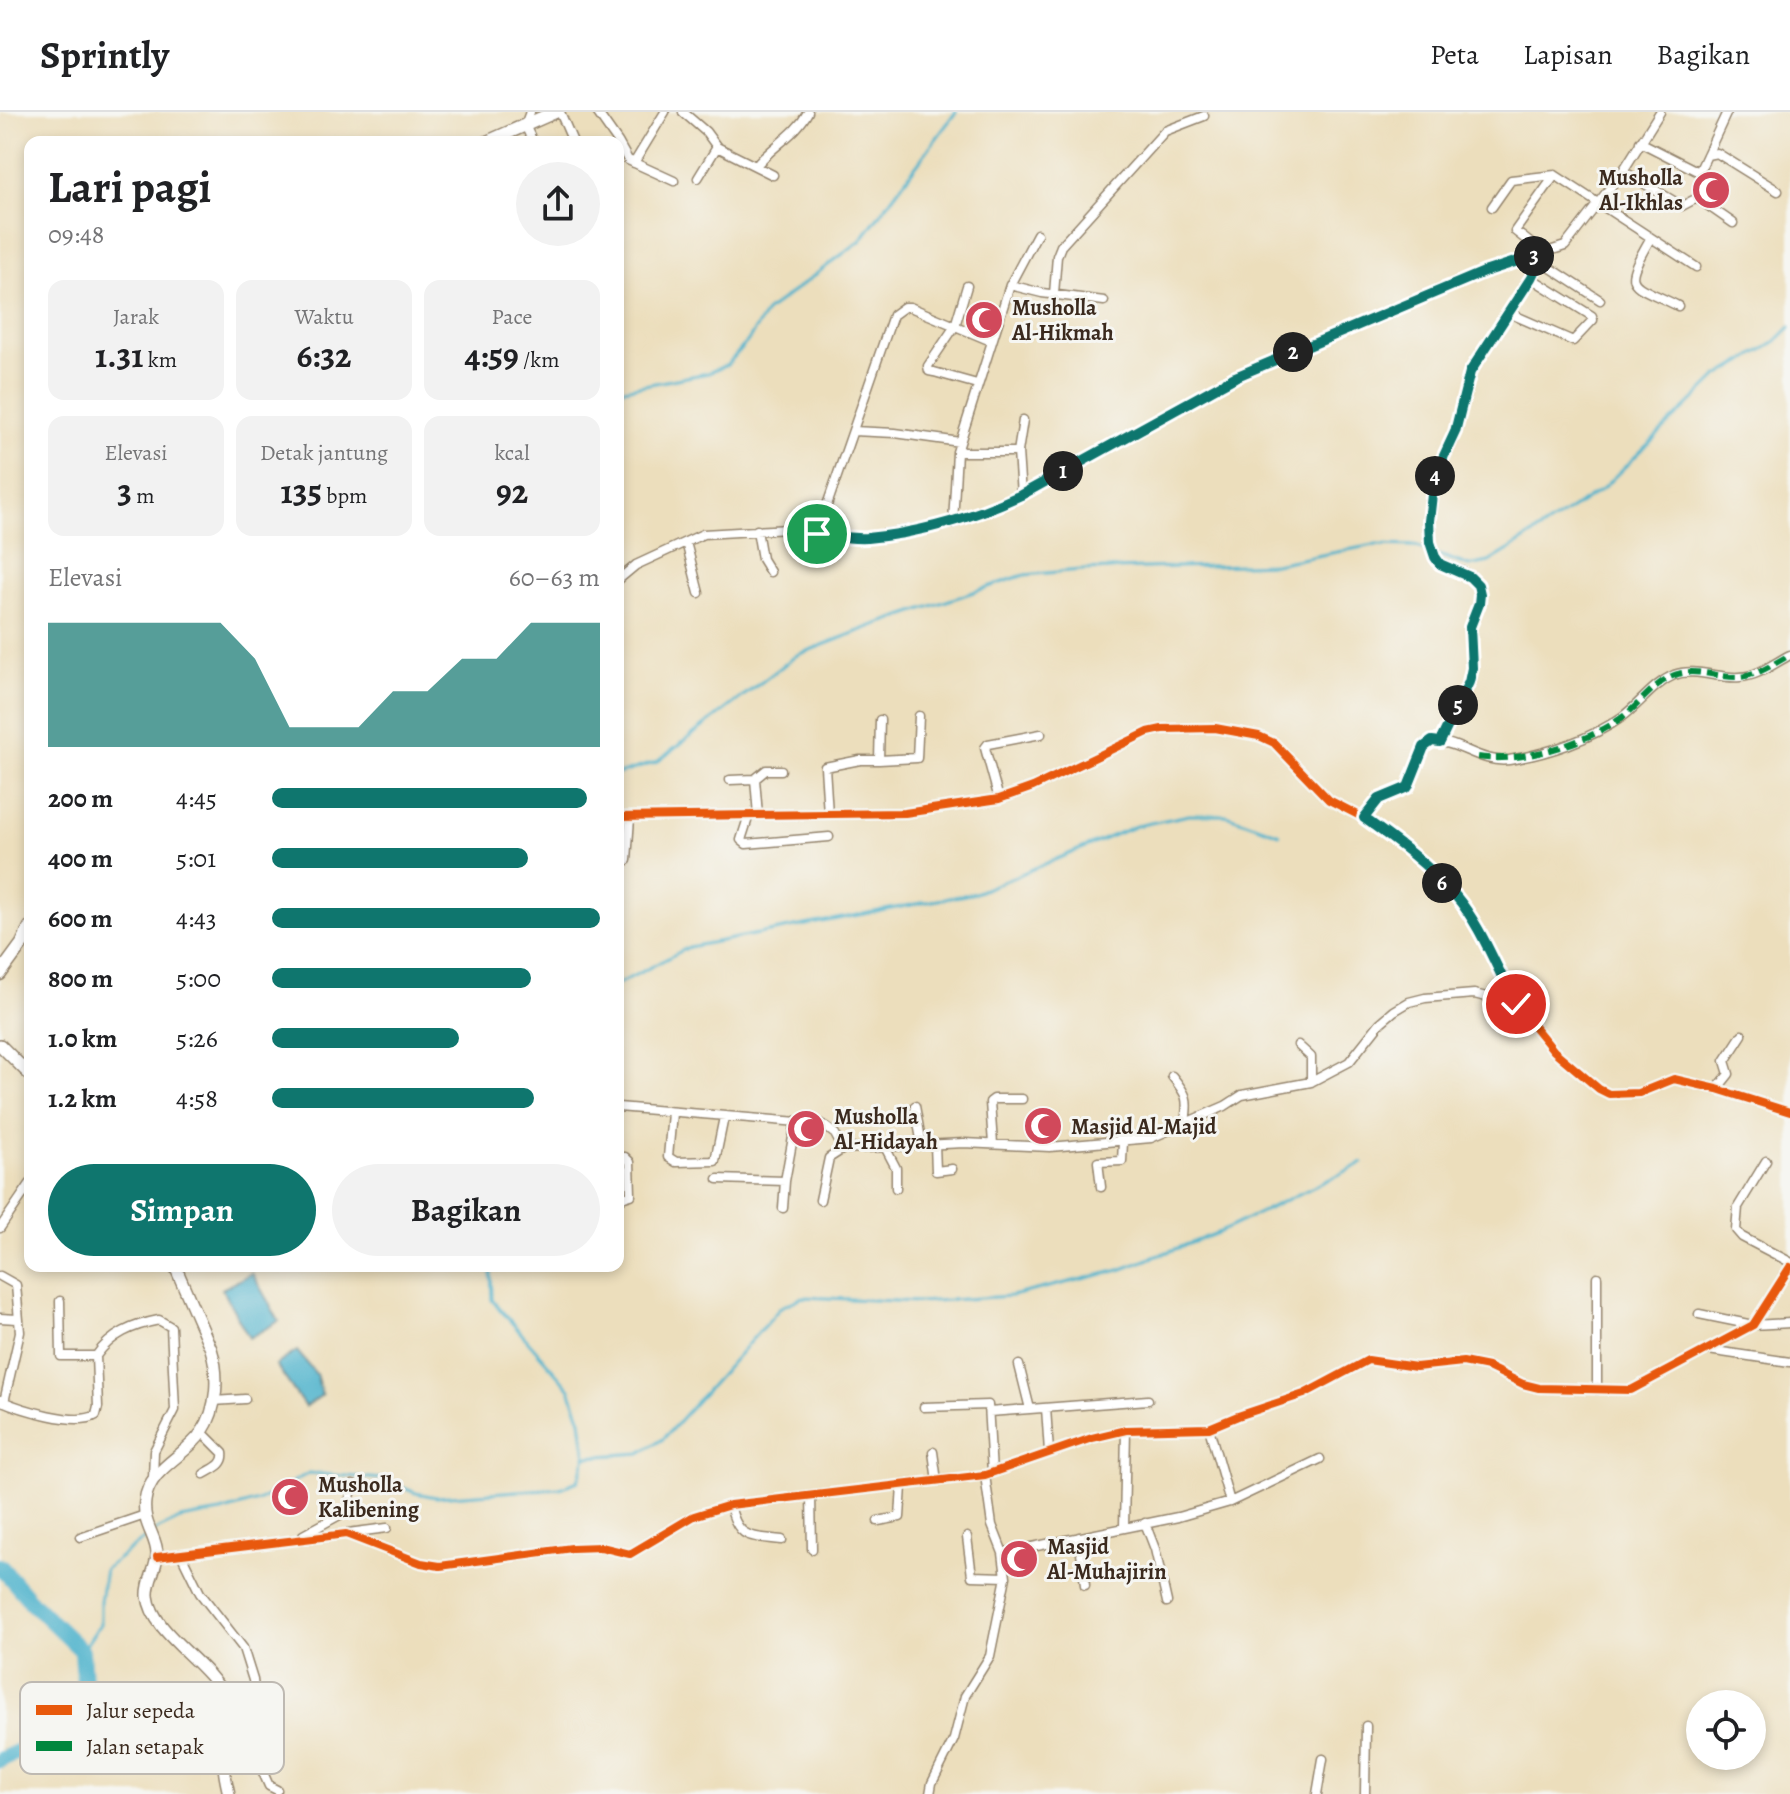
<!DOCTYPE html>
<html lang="id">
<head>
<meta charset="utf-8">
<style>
	body { margin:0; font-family:Alegreya,serif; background:#f2f2f2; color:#202124; height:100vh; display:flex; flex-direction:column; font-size:30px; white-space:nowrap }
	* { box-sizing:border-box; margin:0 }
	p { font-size:26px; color:#757577 }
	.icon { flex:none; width:44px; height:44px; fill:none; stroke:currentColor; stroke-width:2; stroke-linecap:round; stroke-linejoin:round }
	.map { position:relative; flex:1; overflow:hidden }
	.panel { position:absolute; left:24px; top:24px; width:600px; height:1136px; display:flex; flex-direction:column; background:#fff; border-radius:16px; box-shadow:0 4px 12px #0003 }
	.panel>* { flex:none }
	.buttons { position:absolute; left:1686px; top:1578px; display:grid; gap:16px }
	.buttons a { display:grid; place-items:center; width:80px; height:80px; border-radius:50%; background:#fff; box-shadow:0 4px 12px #0003; font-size:40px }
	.pin { position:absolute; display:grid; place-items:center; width:68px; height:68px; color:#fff; margin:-34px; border:4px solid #fff; border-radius:50%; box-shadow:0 2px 8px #0007 }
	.km { position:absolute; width:40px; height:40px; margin:-20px; border-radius:50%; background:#222; color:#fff; font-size:22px; line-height:40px; text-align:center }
	.round { display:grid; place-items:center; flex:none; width:84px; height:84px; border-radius:42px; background:#f2f2f2 }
	.overview { display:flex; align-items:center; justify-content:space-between; height:136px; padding:0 24px }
	h1 { font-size:44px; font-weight:700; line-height:60px }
	.metrics { display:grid; grid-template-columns:repeat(3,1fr); gap:12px; height:136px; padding:8px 24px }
	.metrics div { display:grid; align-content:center; border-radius:16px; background:#f2f2f2; text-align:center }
	.metrics b { font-size:34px; font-weight:700 }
	.metrics small { font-size:22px; font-weight:400 }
	.metrics p { font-size:22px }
	.chart { height:224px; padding:16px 24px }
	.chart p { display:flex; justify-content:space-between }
	.chart svg { width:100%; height:144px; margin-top:8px; fill:#0f766e; opacity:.7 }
	.action { display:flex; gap:16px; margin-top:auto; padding:16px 24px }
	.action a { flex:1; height:92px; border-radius:48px; background:#0f766e; color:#fff; font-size:32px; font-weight:700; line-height:92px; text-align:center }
	.action a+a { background:#f2f2f2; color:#202124 }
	ul { padding:0 24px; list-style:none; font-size:26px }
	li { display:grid; grid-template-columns:128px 96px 1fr; align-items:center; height:60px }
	li i { height:20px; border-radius:10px; background:#0f766e }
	header { display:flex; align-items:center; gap:48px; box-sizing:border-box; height:112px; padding:0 40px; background:#fff; border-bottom:2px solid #e0e0e0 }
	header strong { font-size:38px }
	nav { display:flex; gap:44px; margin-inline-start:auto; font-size:28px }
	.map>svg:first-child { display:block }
	.water { fill:#4db2cc; stroke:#446e75; stroke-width:2 }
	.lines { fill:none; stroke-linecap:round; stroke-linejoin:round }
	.stream { stroke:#4db2cc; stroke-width:3 }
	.river { stroke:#4db2cc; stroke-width:16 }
	.street-casing { stroke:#94846d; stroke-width:11 }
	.secondary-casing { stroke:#94846d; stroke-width:14 }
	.primary-casing { stroke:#94846d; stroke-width:15 }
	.street { stroke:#fff; stroke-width:8 }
	.secondary { stroke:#fff; stroke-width:11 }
	.primary { stroke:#fff; stroke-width:12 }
	.quiet { stroke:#00873e; stroke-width:6; stroke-dasharray:12 6; stroke-linecap:butt }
	.cycleway-casing { stroke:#f6f6f2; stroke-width:13 }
	.cycleway { stroke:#e8590c; stroke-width:8 }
	.route-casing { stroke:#fff; stroke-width:16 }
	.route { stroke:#0f766e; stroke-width:10 }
	.labels { text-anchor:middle; stroke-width:6; stroke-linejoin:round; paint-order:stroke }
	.poi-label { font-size:22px; font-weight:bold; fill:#3b2a1e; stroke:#f6f6f2; text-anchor:start }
	.key { fill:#f6f6f2; stroke:#beb9b2; stroke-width:2 }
	.key-label { font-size:22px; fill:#3b2a1e }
</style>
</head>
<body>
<header>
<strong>Sprintly</strong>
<nav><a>Peta</a><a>Lapisan</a><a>Bagikan</a></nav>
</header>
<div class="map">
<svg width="1790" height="1682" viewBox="0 0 1790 1682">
	<rect width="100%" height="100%" fill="#f6f6f2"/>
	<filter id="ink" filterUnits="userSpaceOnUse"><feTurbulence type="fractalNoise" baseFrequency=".0125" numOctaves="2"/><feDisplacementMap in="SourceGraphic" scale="16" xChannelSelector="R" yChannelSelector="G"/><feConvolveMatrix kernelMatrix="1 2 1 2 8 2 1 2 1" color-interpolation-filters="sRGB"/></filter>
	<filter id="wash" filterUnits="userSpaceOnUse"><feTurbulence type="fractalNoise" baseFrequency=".006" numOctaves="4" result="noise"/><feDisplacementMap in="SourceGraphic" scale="32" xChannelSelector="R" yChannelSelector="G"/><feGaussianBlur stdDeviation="1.8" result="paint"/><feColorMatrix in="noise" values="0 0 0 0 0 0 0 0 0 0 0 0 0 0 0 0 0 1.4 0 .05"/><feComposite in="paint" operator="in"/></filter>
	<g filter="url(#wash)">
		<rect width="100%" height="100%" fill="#ecdebc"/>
		<!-- water -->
		<path class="water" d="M252,1161L279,1209L249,1226L222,1177Z
			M297,1239L316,1262L322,1283L305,1295L276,1253Z"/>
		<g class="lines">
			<!-- stream -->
			<path class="stream" d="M618,278L708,261L727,253L747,230L767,199L860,129L956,0
				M1439,443L1469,454L1489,450L1512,436L1602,377L1717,265L1774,231L1790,215
				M618,662L657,650L797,543L875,513L1024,463L1081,458L1274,452L1374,433L1416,434L1432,441
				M618,872L689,835L975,781L1136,714L1189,703H1226L1280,722
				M586,1345L640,1341L663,1327L781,1195L803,1185L919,1190L1011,1184L1120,1158L1220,1120L1363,1051
				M155,1419L180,1407L221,1400L258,1389L309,1361L382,1367L416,1381L436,1385L560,1376L578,1369L586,1345L581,1308L570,1277L492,1188L491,1154
				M82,1539L100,1512V1489L105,1457L149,1423"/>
			<!-- river -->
			<path class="river" d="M0,1454L32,1491L82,1539L84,1570L77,1588L34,1632L0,1648"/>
		</g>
	</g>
	<g filter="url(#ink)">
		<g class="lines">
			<!-- street casing -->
			<g class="street-casing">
				<path id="street" d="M530,0L525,13L533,30
					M560,0L573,30
					M597,0L618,30
					M683,0L706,20L717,35L698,66
					M618,30L628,48L674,69
					M1640,30L1699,60L1727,0
					M717,35L773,63
					M1707,43L1717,41L1778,79
					M634,51L665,0
					M756,54C772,34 796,23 808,0
					M1623,59L1682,94L1697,86L1733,111
					M1492,95L1511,68L1555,63L1696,155
					M1650,127C1621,178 1629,169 1678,194
					M1540,149L1600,188
					M1010,173L1037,122
					M967,174L955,214L928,254L929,259L934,260L977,272
					M1054,182L1057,144L1061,134L1165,19L1204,4
					M1509,201L1573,229L1593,208L1592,204L1531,166
					M853,319L895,321L960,330
					M957,340H1018
					M1021,383L1018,340L1023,308
					M953,411L957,340L1010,173L1042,181L1104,189
					M757,418L762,447L770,460
					M817,422L893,203L904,195H910L991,229
					M686,430L699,481
					M618,468L636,453L703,422L789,417L864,426L953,411L1021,383L1235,265L1484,160L1565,134L1623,59L1660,0
					M1440,630C1451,607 1468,582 1471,557C1473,543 1468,529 1470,515C1472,501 1485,489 1478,474C1463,444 1428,473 1429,408C1430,370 1442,354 1455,321C1462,303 1461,281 1470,263C1475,250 1485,238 1492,227C1509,201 1526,176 1540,149L1543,141L1515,119L1555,63
					M879,648L917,646L919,604
					M755,667L766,658H781
					M730,668L755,667L758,703
					M999,687L985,636L988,632L1041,622
					M828,702L825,655L860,648H879L880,608
					M749,703L741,728L746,732L829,725
					M618,705L905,701L999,687L1033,675L1148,620L1162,617L1215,616L1259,624L1274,631L1329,688L1364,706L1404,735L1455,783L1476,815L1516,892L1554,939L1599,977L1609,982L1639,981L1674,967L1717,977L1790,1000
					M1364,706L1379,687L1408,675L1427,631C1455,624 1477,652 1509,648C1547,642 1591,627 1622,605C1640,592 1653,572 1674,563C1695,555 1718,567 1740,565C1759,564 1774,551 1790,543
					M627,748L630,706
					M1298,933L1311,945V970
					M1172,964C1187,983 1189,986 1185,1010
					M1717,977L1729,962L1725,949L1742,923
					M915,994L922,1033
					M618,995L822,1012L835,1022L843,1037L964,1031L1050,1035L1151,1026L1225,994L1242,983L1311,970L1349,950L1380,911L1394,899L1409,890L1425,886L1474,882L1516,892
					M672,1001L668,1045L676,1050L715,1049L724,1005
					M935,1032L936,1059L952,1057
					M993,1032L990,990L994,987H1022
					M885,1035L896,1056V1076
					M618,1046L625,1045L630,1050L631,1083L618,1087
					M1766,1049L1738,1095L1736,1118L1742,1125L1790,1150
					M718,1067L785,1069L796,1009
					M1101,1075L1098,1050L1122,1049L1123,1030
					M820,1088L829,1046L843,1037
					M783,1096L785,1069
					M0,1116L30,1072
					M0,1164L16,1173L20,1220L4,1290
					M1597,1165V1278
					M1699,1202L1753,1213L1790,1211
					M0,1206L17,1207
					M1708,1238L1790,1250
					M96,1244C111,1222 133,1213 159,1208L171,1215L175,1298L154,1339L153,1367
					M1019,1253L1030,1297
					M0,1288C20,1297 77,1315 96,1303L98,1295L96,1244H61L60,1189
					M213,1289L245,1287
					M924,1295L988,1293L992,1361
					M1046,1296L1049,1340
					M989,1300L1148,1288
					M202,1320L223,1341C225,1353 213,1356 204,1362
					M933,1340L937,1369
					M985,1363L992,1413L1003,1441L1178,1405L1230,1390L1209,1316
					M811,1383L812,1437
					M1230,1390L1320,1347
					M730,1393C738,1428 750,1424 782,1428
					M878,1409L900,1405L902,1374
					M1145,1411L1155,1437L1167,1490
					M1124,1415L1126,1318
					M348,1421L387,1416
					M303,1423L347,1399L353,1373
					M80,1425L145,1403
					M967,1425L972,1464L1006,1465
					M1079,1425L1085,1473
					M181,1442L200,1481L243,1536L253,1568L257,1602L255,1642
					M157,1445L346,1422L421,1451L440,1454L572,1436L601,1435L630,1442L694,1404L730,1393L985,1363L1092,1326L1126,1318L1209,1316L1238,1304L1304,1282L1368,1248L1416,1255L1463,1250L1488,1255L1523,1272L1539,1276L1631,1278L1753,1213L1790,1155
					M226,1637L255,1642L269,1674L277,1678
					M930,1682L932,1671L954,1627L965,1584L990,1544L1006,1465L1003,1441
					M1317,1682L1323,1647
					M1365,1682L1366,1614"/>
			</g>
			<!-- secondary casing -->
			<g class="secondary-casing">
				<path id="secondary" d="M0,933L30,963
					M175,1154L211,1237C219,1262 218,1297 202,1320C185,1345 149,1356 145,1389C142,1412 157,1425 157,1442C157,1456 147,1469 148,1484C152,1522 209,1550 224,1585C233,1606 224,1630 224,1652C224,1662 227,1673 229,1682"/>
			</g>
			<!-- primary casing -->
			<g class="primary-casing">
				<path id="primary" d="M487,30L555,0
					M0,862L22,832L30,815"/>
			</g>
			<!-- street -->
			<use href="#street" class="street"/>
			<!-- secondary -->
			<use href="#secondary" class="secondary"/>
			<!-- primary -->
			<use href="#primary" class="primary"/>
			<!-- quiet -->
			<path class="quiet" d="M1478,645C1521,652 1590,630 1624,604C1641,591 1656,568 1678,562C1697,556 1719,566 1739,565C1758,564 1774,551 1790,543"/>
			<!-- cycleway casing -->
			<g class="cycleway-casing">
				<path id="cycleway" d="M618,705L905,701L999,687L1033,675L1148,620L1162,617L1215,616L1259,624L1274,631L1329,688L1364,706L1404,735L1455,783L1476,815L1516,892L1554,939L1599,977L1609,982L1639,981L1674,967L1717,977L1790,1000
					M157,1445L346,1422L421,1451L440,1454L572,1436L601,1435L630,1442L694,1404L730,1393L985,1363L1092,1326L1126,1318L1209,1316L1238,1304L1304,1282L1368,1248L1416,1255L1463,1250L1488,1255L1523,1272L1539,1276L1631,1278L1753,1213L1790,1155"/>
			</g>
			<!-- cycleway -->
			<use href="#cycleway" class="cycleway"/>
		</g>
	</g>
	<g class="lines" filter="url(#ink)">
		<!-- route casing -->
		<g class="route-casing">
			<path id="route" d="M817,422C833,424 851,427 867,426C921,421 972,406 1021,383L1235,265L1484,160L1543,141L1531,166L1470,260L1455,320L1436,361L1433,374L1429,409L1430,430L1435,445L1440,452L1470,465L1478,473L1480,482L1479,492L1470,515L1472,556L1469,570L1440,630L1432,629L1424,635L1408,675L1379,687L1364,706C1396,729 1429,753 1455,783C1482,815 1496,856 1516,892"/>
		</g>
		<!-- route -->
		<use href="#route" class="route"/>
	</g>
	<!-- icons -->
	<defs>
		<g id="mosque-disc" transform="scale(2)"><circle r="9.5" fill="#d1495b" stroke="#f6f6f2"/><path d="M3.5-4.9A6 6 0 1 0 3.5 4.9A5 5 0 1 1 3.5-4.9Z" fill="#fff"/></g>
	</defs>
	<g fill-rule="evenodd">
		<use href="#mosque-disc" x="1711" y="78"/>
		<use href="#mosque-disc" x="984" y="208"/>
		<use href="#mosque-disc" x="1043" y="1014"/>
		<use href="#mosque-disc" x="806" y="1017"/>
		<use href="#mosque-disc" x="290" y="1385"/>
		<use href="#mosque-disc" x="1019" y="1447"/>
	</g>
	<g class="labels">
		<!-- poi labels -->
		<g class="poi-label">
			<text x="1683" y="73" text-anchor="end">Musholla<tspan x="1683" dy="25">Al-Ikhlas</tspan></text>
			<text x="1012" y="203">Musholla<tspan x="1012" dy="25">Al-Hikmah</tspan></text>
			<text x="834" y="1012">Musholla<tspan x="834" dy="25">Al-Hidayah</tspan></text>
			<text x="1071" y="1022">Masjid Al-Majid</text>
			<text x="318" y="1380">Musholla<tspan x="318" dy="25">Kalibening</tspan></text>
			<text x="1047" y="1442">Masjid<tspan x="1047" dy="25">Al-Muhajirin</tspan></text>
		</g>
	</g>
	<!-- legend -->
	<rect x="20" y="1570" width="264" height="92" rx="12" class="key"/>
	<rect x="36" y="1593" width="36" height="10" fill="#e8590c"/>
	<rect x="36" y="1629" width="36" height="10" fill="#00873e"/>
	<g class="key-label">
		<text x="86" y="1606">Jalur sepeda</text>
		<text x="86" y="1642">Jalan setapak</text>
	</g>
</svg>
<div class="buttons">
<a><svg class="icon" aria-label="locate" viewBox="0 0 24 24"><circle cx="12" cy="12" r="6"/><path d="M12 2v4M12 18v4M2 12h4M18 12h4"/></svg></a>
</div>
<div class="pin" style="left:817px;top:422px;background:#1e9e55"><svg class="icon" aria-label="arrive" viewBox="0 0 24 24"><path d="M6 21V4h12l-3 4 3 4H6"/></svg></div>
<div class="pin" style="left:1516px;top:892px;background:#d93025"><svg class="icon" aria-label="check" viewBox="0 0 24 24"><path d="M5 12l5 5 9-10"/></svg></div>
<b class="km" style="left:1063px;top:359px">1</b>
<b class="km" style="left:1293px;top:240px">2</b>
<b class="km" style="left:1534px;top:144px">3</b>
<b class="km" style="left:1435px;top:364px">4</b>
<b class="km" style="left:1458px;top:593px">5</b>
<b class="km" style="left:1442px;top:771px">6</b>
<section class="panel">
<div class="overview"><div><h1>Lari pagi</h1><p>09:48</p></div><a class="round"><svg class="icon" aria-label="share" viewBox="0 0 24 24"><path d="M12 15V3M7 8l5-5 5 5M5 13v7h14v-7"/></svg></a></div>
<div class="metrics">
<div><p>Jarak</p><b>1.31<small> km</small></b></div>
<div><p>Waktu</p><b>6:32</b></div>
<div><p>Pace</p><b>4:59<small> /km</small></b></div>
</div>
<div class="metrics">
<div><p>Elevasi</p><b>3<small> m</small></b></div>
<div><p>Detak jantung</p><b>135<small> bpm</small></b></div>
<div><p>kcal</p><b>92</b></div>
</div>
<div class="chart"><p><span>Elevasi</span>60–63 m</p>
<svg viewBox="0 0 160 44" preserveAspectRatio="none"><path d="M0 44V6L10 6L20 6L30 6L40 6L50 6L60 17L70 38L80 38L90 38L100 27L110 27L120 17L130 17L140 6L150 6L160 6V44z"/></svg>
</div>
<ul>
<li><b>200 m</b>4:45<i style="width:96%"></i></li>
<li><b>400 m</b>5:01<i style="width:78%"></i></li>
<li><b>600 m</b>4:43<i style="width:100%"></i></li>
<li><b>800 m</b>5:00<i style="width:79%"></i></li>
<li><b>1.0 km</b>5:26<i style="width:57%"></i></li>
<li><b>1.2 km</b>4:58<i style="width:80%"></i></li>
</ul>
<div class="action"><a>Simpan</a><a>Bagikan</a></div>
</section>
</div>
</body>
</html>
